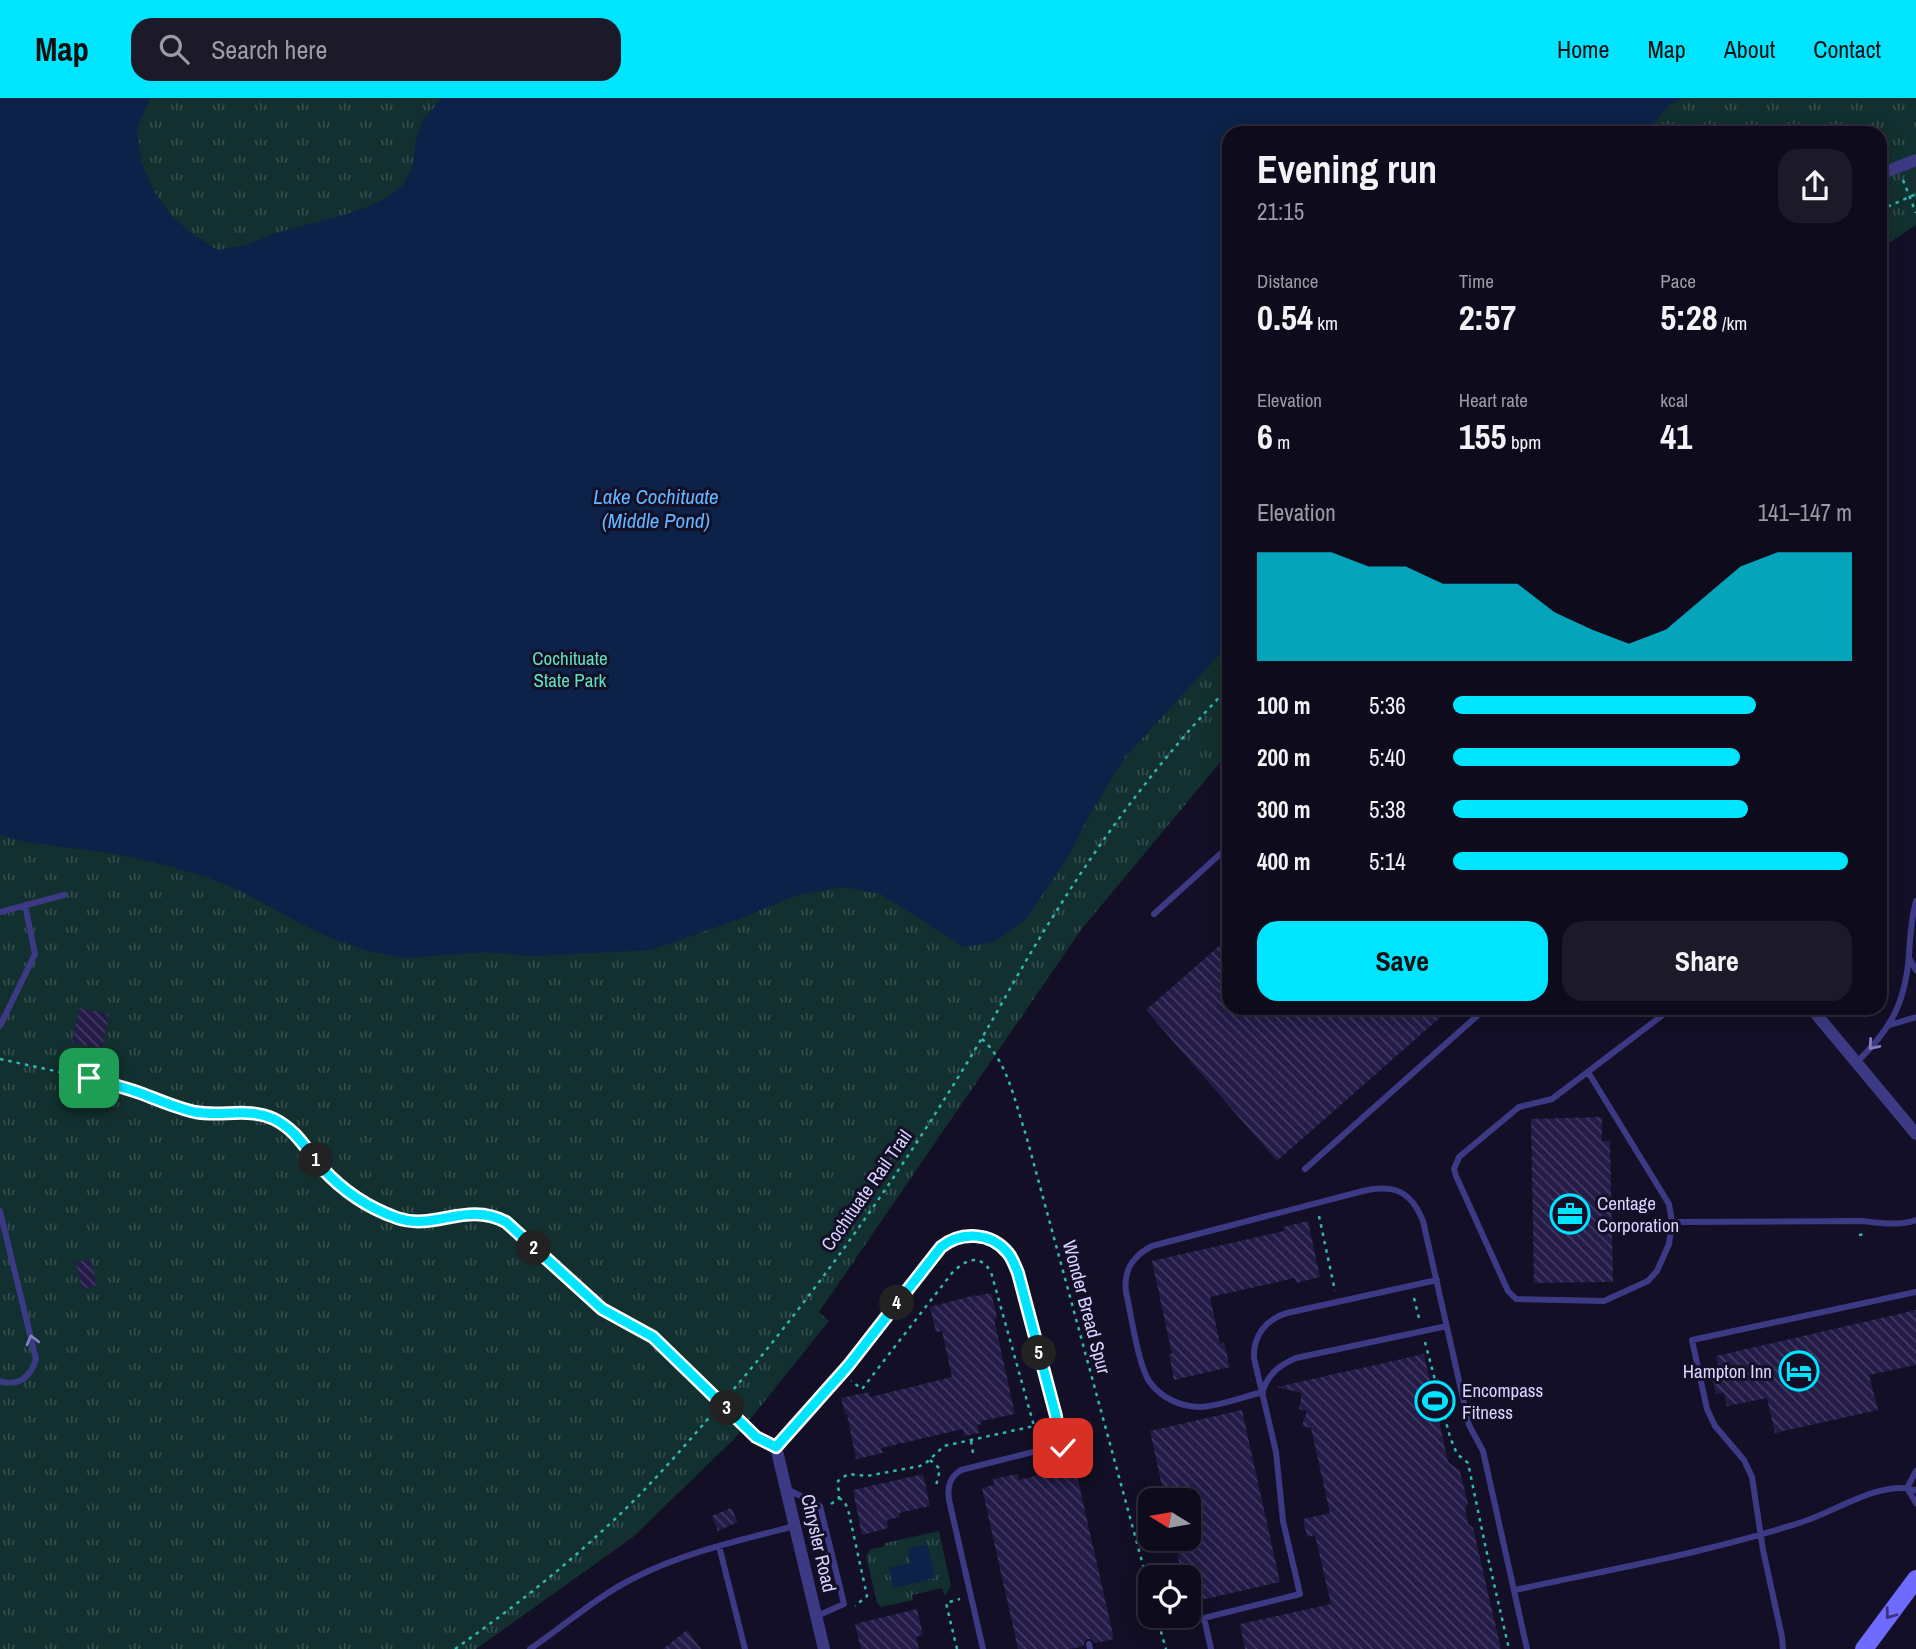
<!DOCTYPE html>
<html lang="en">
<head>
<meta charset="utf-8">
<style>
	body { margin:0; font-family:"Archivo Narrow",sans-serif; background:#1c1929; color:#f1f3f6; height:100vh; display:flex; flex-direction:column; font-size:26px; white-space:nowrap }
	* { box-sizing:border-box; margin:0 }
	p { font-size:23px; color:#9b9ba3 }
	.icon { flex:none; width:38px; height:38px; fill:none; stroke:currentColor; stroke-width:2; stroke-linecap:round; stroke-linejoin:round }
	.map { position:relative; flex:1; overflow:hidden }
	.drawer { position:absolute; left:1222px; top:28px; width:665px; height:889px; display:flex; flex-direction:column; background:#0e0b1c; border-radius:21px; box-shadow:0 4px 18px #0003,0 0 0 2px #2e2b3b }
	.drawer>* { flex:none }
	.needle { width:46px; rotate:281deg }
	.buttons { position:absolute; left:1138px; top:1390px; display:grid; gap:14px }
	.buttons a { display:grid; place-items:center; width:63px; height:63px; border-radius:14px; background:#0e0b1c; box-shadow:0 4px 18px #0003,0 0 0 2px #2e2b3b; font-size:35px }
	.pin { position:absolute; display:grid; place-items:center; width:60px; height:60px; color:#fff; margin:-30px; border-radius:14px; box-shadow:0 4px 10px #0006 }
	.km { position:absolute; width:35px; height:35px; margin:-18px; border-radius:50%; background:#222; color:#fff; font-size:19px; line-height:35px; text-align:center }
	.round { display:grid; place-items:center; flex:none; width:74px; height:74px; border-radius:21px; background:#1c1929 }
	.overview { display:flex; align-items:center; justify-content:space-between; height:119px; padding:0 35px }
	h1 { font-size:38px; font-weight:700; line-height:52px }
	.metrics { display:grid; grid-template-columns:repeat(3,1fr); gap:10px; height:119px; padding:7px 35px }
	.metrics div { display:grid; align-content:center }
	.metrics b { font-size:35px; font-weight:700 }
	.metrics small { font-size:19px; font-weight:400 }
	.metrics p { font-size:19px }
	.chart { height:196px; padding:14px 35px }
	.chart p { display:flex; justify-content:space-between }
	.chart svg { width:100%; height:126px; margin-top:7px; fill:#00e5ff; opacity:.7 }
	.button { display:flex; gap:14px; margin-top:auto; padding:14px 35px }
	.button a { flex:1; height:80px; border-radius:21px; background:#00e5ff; color:#111; font-size:28px; font-weight:700; line-height:80px; text-align:center }
	.button a+a { background:#1c1929; color:#f1f3f6 }
	ul { padding:0 35px; list-style:none; font-size:23px }
	li { display:grid; grid-template-columns:112px 84px 1fr; align-items:center; height:52px }
	li i { height:18px; border-radius:9px; background:#00e5ff }
	header { display:flex; align-items:center; gap:42px; box-sizing:border-box; height:98px; padding:0 35px; background:#00e5ff; color:#111 }
	header strong { font-size:33px }
	nav { display:flex; gap:38px; margin-inline-start:auto; font-size:24px }
	.search { width:490px; height:63px; background:#1c1929; display:flex; align-items:center; gap:18px; box-sizing:border-box; padding:0 24px; border-radius:21px; color:#9b9ba3; font-size:26px }
	.map>svg:first-child { display:block }
	.park { fill:url(#park-tufts) }
	.water { fill:#0c2248 }
	.building { fill:url(#building-back-hatch) }
	.lines { fill:none; stroke-linecap:round; stroke-linejoin:round }
	.path { stroke:#2fb8b0; stroke-width:2.5; stroke-dasharray:3.5 5; stroke-linecap:butt }
	.service { stroke:#3d3a85; stroke-width:6 }
	.minor { stroke:#3d3a85; stroke-width:12 }
	.secondary { stroke:#6f6bff; stroke-width:18 }
	.oneway { stroke:#837fbc }
	.oneway2 { stroke:#38347d }
	.route-casing { stroke:#fff; stroke-width:14 }
	.route { stroke:#00e5ff; stroke-width:9 }
	.labels { text-anchor:middle; stroke-width:6; stroke-linejoin:round; paint-order:stroke }
	.park-label { font-size:19px; fill:#5fe0c0; stroke:#130f26 }
	.street-label { font-size:19px; fill:#d9d4ff; stroke:#130f26 }
	.poi-label { font-size:19px; fill:#d9d4ff; stroke:#130f26; text-anchor:start }
	.water-label { font-size:21px; font-style:italic; fill:#62b6ff; stroke:#130f26 }
</style>
</head>
<body>
<header>
<strong>Map</strong>
<div class="search"><svg class="icon" aria-label="search" viewBox="0 0 24 24"><circle cx="10" cy="10" r="6"/><path d="M15 15l6 6"/></svg>Search here</div>
<nav><a>Home</a><a>Map</a><a>About</a><a>Contact</a></nav>
</header>
<div class="map">
<svg width="1916" height="1551" viewBox="0 0 1916 1551">
	<defs>
		<pattern id="park-tufts" width="24" height="20" patternUnits="userSpaceOnUse" patternTransform="scale(1.75)"><rect width="24" height="20" fill="#12302f"/><path d="M3 7l-1-3M5 7V3M7 7l1-3M15 17l-1-3M17 17v-4M19 17l1-3" fill="none" stroke="#344d4e"/></pattern>
		<pattern id="building-back-hatch" width="6" height="6" patternUnits="userSpaceOnUse" patternTransform="scale(1.75)"><rect width="6" height="6" fill="#241b47"/><path d="M-1 5l2 2M0 0l6 6M5-1l2 2" fill="none" stroke="#433b63"/></pattern>
	</defs>
	<rect width="100%" height="100%" fill="#130f26"/>
	<!-- park -->
	<path class="park" d="M0,0H1916V127L1880,151V35H1228V655L1081,832L819,1214L829,1223L735,1340L633,1439L476,1551H0Z
		M939,1433L951,1488L945,1498L942,1490L912,1497L913,1502L881,1509L877,1505L866,1458L871,1451L884,1449L885,1445Z"/>
	<!-- water -->
	<path class="water" d="M0,0H150L137,30L141,63L152,90L172,119L195,138L218,152L246,147L279,134L337,119L365,110L385,101L404,86L413,67L416,41L423,22L442,0H1682L1669,7L1645,35H1228V547L1124,660L1089,718L1068,759L1026,821L994,844L964,849L881,796L844,789L797,797L742,820L651,852L531,858L485,854L404,860L368,853L341,844L311,831L241,793L209,780L170,768L116,756L26,744L0,737Z
		M925,1447L928,1449L935,1480L893,1490L889,1470L911,1465L908,1453L910,1451Z"/>
	<!-- building -->
	<path class="building" d="M1228,840V910H1451L1277,1063L1146,912Z
		M79,910L109,916L102,950L72,944Z
		M1602,1019V1043H1610L1613,1184L1534,1185L1531,1021Z
		M1308,1123L1320,1179L1296,1185L1295,1180L1210,1199L1220,1246L1224,1245L1230,1269L1174,1282L1169,1256H1172L1152,1163L1284,1133L1283,1129Z
		M91,1161L97,1187L82,1191L76,1164Z
		M991,1195L997,1220L994,1221L1015,1316L981,1323L982,1326L977,1327L979,1335L964,1338L963,1331L881,1350L883,1355L856,1361L847,1316H845L841,1300L869,1294L870,1299L952,1279L942,1233L936,1234L930,1209L975,1197L976,1198Z
		M1916,1212V1267L1869,1277L1878,1312L1775,1335L1767,1300L1727,1308L1724,1295L1716,1296L1709,1269L1718,1267L1716,1258Z
		M1424,1256L1430,1283L1439,1281L1448,1320L1439,1322L1448,1364L1460,1373L1468,1406L1465,1410L1468,1426L1473,1430L1501,1551H1245L1240,1526L1331,1506L1315,1437L1307,1439L1303,1421L1330,1415L1311,1330L1302,1328L1307,1313L1299,1311L1302,1295L1277,1289Z
		M1242,1312L1280,1484L1188,1505V1479H1182L1174,1440H1188V1402H1165L1150,1333Z
		M1074,1369H1075L1114,1541L1095,1545L1091,1541H1087L1084,1544V1548L1070,1551H1018L982,1390L994,1387L993,1381L1018,1376L1019,1382L1063,1371L1069,1376L1072,1374Z
		M923,1376L930,1408L899,1415L900,1419L887,1422L888,1430L862,1437L853,1392Z
		M731,1410L738,1424L718,1433L712,1418Z
		M917,1511L923,1537L916,1539L919,1551H861L855,1526Z
		M687,1532L701,1551H663Z"/>
	<g class="lines">
		<!-- path -->
		<path class="path" d="M1903,82L1916,115
			M1880,112L1916,96
			M982,941C1008,964 1015,1005 1026,1037L1150,1493
			M0,961C45,971 91,980 135,993C156,999 174,1010 195,1014C222,1019 249,1009 274,1021C298,1033 306,1052 322,1070C342,1092 369,1110 397,1120C435,1134 466,1103 506,1124L602,1211L653,1239L756,1339L764,1343
			M1319,1118L1335,1193
			M1859,1137L1867,1136
			M1414,1200L1420,1224
			M1425,1244L1450,1339L1457,1356L1468,1365L1486,1451L1509,1551
			M971,1343L973,1355
			M930,1362L940,1371L936,1388
			M839,1400L844,1403L848,1411L867,1498L855,1508
			M831,1406L839,1400L838,1383L848,1376L867,1378L920,1368L927,1364L944,1348L1034,1328L991,1174C979,1155 966,1161 952,1175L862,1291L851,1283
			M1156,1517L1166,1551
			M455,1551C506,1515 555,1477 601,1434C640,1399 674,1360 708,1321C803,1213 887,1095 962,973C994,922 1021,868 1054,817C1105,735 1162,659 1228,590
			M957,1551L946,1505L960,1501"/>
		<!-- service -->
		<path class="service" d="M0,814L64,797
			M1154,816L1228,749
			M1909,860L1916,872
			M1890,927L1916,919
			M0,928L35,856L25,807
			M1856,965C1891,931 1905,906 1909,857C1910,838 1911,822 1916,803
			M1588,974L1669,1106L1672,1124L1669,1146L1657,1173L1648,1183L1604,1203L1516,1201L1508,1193L1456,1078L1454,1071L1459,1059L1519,1009L1552,1001L1672,910
			M1305,1071L1486,910
			M0,1113L36,1261C31,1279 18,1289 0,1283
			M1672,1124L1863,1123C1880,1125 1900,1128 1916,1122
			M1263,1292C1269,1275 1280,1267 1296,1260L1447,1228
			M1263,1294C1242,1299 1221,1308 1200,1309C1180,1309 1160,1299 1149,1283C1138,1266 1131,1216 1126,1194C1123,1172 1133,1158 1152,1148L1363,1093C1394,1086 1411,1093 1423,1123L1469,1327L1483,1353L1527,1551
			M1055,1343L1063,1350L1068,1370
			M776,1349L848,1268L933,1159C963,1123 1003,1134 1018,1176L1056,1318C1058,1333 1059,1344 1045,1351L961,1372C950,1379 947,1388 949,1402L983,1551
			M1907,1390L1916,1373
			M1907,1390L1916,1405
			M787,1391L820,1408L844,1506L817,1518
			M719,1448L745,1551
			M1515,1492C1612,1471 1711,1454 1805,1423C1838,1412 1881,1382 1916,1392
			M1089,1546L1090,1551
			M530,1551C564,1528 595,1500 632,1481C682,1455 740,1442 795,1428
			M1211,1551L1204,1520L1300,1496L1283,1423L1276,1354L1254,1260C1253,1238 1266,1221 1287,1215L1437,1182
			M1783,1551L1782,1539L1763,1452L1752,1379L1744,1362L1715,1328L1707,1311L1692,1242L1916,1194"/>
		<!-- minor -->
		<path class="minor" d="M1880,76L1916,62
			M1811,910L1916,1036
			M776,1349L824,1551"/>
		<!-- secondary -->
		<path class="secondary" d="M1864,1551L1916,1481"/>
	</g>
	<!-- one-way arrows -->
	<defs><path id="oneway-chevron" d="M-2-3.5L2.5 0L-2 3.5" fill="none" stroke-width="1.6" stroke-linecap="round" stroke-linejoin="round" transform="scale(1.75)"/></defs>
	<g class="oneway">
		<use href="#oneway-chevron" transform="translate(1873 947) rotate(131)"/>
		<use href="#oneway-chevron" transform="translate(32 1242) rotate(-104)"/>
	</g>
	<use class="oneway2" href="#oneway-chevron" transform="translate(1890 1516) rotate(126)"/>
	<g class="lines">
		<!-- route casing -->
		<g class="route-casing">
			<path id="route" d="M89,980C106,985 123,989 140,995C159,1002 176,1010 195,1014C222,1019 249,1009 274,1021C298,1033 306,1052 322,1070C342,1092 369,1110 397,1120C435,1133 466,1103 506,1124L602,1211L653,1239L756,1339L776,1349L848,1268L941,1149C961,1133 991,1134 1008,1155C1013,1161 1015,1168 1018,1175L1056,1318L1058,1334L1055,1343L1063,1350"/>
		</g>
		<!-- route -->
		<use href="#route" class="route"/>
	</g>
	<!-- icons -->
	<defs>
		<g id="office-ring" transform="scale(2.0125)"><circle r="9.5" fill="#130f26" stroke="#00e5ff" stroke-width="1.5"/><path d="M-6-3h4V-5.5h4V-3h4V5H-6ZM-1-4.5V-3h2v-1.5ZM-6 0V1H6V0Z" fill="#00e5ff"/></g>
		<g id="hotel-ring" transform="scale(2.0125)"><circle r="9.5" fill="#130f26" stroke="#00e5ff" stroke-width="1.5"/><path d="M-6-4.5h1.5V1H6V5H4.5V3h-9V5H-6ZM-4 0a1.8 1.8 0 1 1 3.6 0ZM.5 0V-2.5h3Q6-2.5 6 0Z" fill="#00e5ff"/></g>
		<g id="stadium-ring" transform="scale(2.0125)"><circle r="9.5" fill="#130f26" stroke="#00e5ff" stroke-width="1.5"/><path d="M0-5a6.5 5 0 1 0 0 10a6.5 5 0 1 0 0-10ZM-3.5-1.8h7v3.6h-7Z" fill="#00e5ff"/></g>
	</defs>
	<g fill-rule="evenodd">
		<use href="#office-ring" x="1570" y="1116"/>
		<use href="#hotel-ring" x="1799" y="1273"/>
		<use href="#stadium-ring" x="1435" y="1303"/>
	</g>
	<g class="labels">
		<!-- park labels -->
		<g class="park-label">
			<text x="570" y="567">Cochituate<tspan x="570" dy="22">State Park</tspan></text>
		</g>
		<!-- street labels -->
		<g class="street-label">
			<text transform="translate(866 1092) rotate(-55)" y="7">Cochituate Rail Trail</text>
			<text transform="translate(1087 1209) rotate(75)" y="7">Wonder Bread Spur</text>
			<text transform="translate(819 1445) rotate(77)" y="7">Chrysler Road</text>
		</g>
		<!-- poi labels -->
		<g class="poi-label">
			<text x="1597" y="1112">Centage<tspan x="1597" dy="22">Corporation</tspan></text>
			<text x="1772" y="1280" text-anchor="end">Hampton Inn</text>
			<text x="1462" y="1299">Encompass<tspan x="1462" dy="22">Fitness</tspan></text>
		</g>
		<!-- water labels -->
		<g class="water-label">
			<text x="656" y="406">Lake Cochituate<tspan x="656" dy="24">(Middle Pond)</tspan></text>
		</g>
	</g>
</svg>
<div class="buttons">
<a><svg class="needle" viewBox="-14 -14 28 28"><path d="M0-13l5 13h-10z" fill="#e53935"/><path d="M0 13l5-13h-10z" fill="#9b9ba3"/></svg></a>
<a><svg class="icon" aria-label="locate" viewBox="0 0 24 24"><circle cx="12" cy="12" r="6"/><path d="M12 2v4M12 18v4M2 12h4M18 12h4"/></svg></a>
</div>
<div class="pin" style="left:89px;top:980px;background:#1e9e55"><svg class="icon" aria-label="arrive" viewBox="0 0 24 24"><path d="M6 21V4h12l-3 4 3 4H6"/></svg></div>
<div class="pin" style="left:1063px;top:1350px;background:#d93025"><svg class="icon" aria-label="check" viewBox="0 0 24 24"><path d="M5 12l5 5 9-10"/></svg></div>
<b class="km" style="left:316px;top:1062px">1</b>
<b class="km" style="left:534px;top:1150px">2</b>
<b class="km" style="left:727px;top:1310px">3</b>
<b class="km" style="left:897px;top:1205px">4</b>
<b class="km" style="left:1039px;top:1255px">5</b>
<section class="drawer">
<div class="overview"><div><h1>Evening run</h1><p>21:15</p></div><a class="round"><svg class="icon" aria-label="share" viewBox="0 0 24 24"><path d="M12 15V3M7 8l5-5 5 5M5 13v7h14v-7"/></svg></a></div>
<div class="metrics">
<div><p>Distance</p><b>0.54<small> km</small></b></div>
<div><p>Time</p><b>2:57</b></div>
<div><p>Pace</p><b>5:28<small> /km</small></b></div>
</div>
<div class="metrics">
<div><p>Elevation</p><b>6<small> m</small></b></div>
<div><p>Heart rate</p><b>155<small> bpm</small></b></div>
<div><p>kcal</p><b>41</b></div>
</div>
<div class="chart"><p><span>Elevation</span>141–147 m</p>
<svg viewBox="0 0 160 44" preserveAspectRatio="none"><path d="M0 44V6L10 6L20 6L30 11L40 11L50 17L60 17L70 17L80 27L90 33L100 38L110 33L120 22L130 11L140 6L150 6L160 6V44z"/></svg>
</div>
<ul>
<li><b>100 m</b>5:36<i style="width:76%"></i></li>
<li><b>200 m</b>5:40<i style="width:72%"></i></li>
<li><b>300 m</b>5:38<i style="width:74%"></i></li>
<li><b>400 m</b>5:14<i style="width:99%"></i></li>
</ul>
<div class="button"><a>Save</a><a>Share</a></div>
</section>
</div>
</body>
</html>
